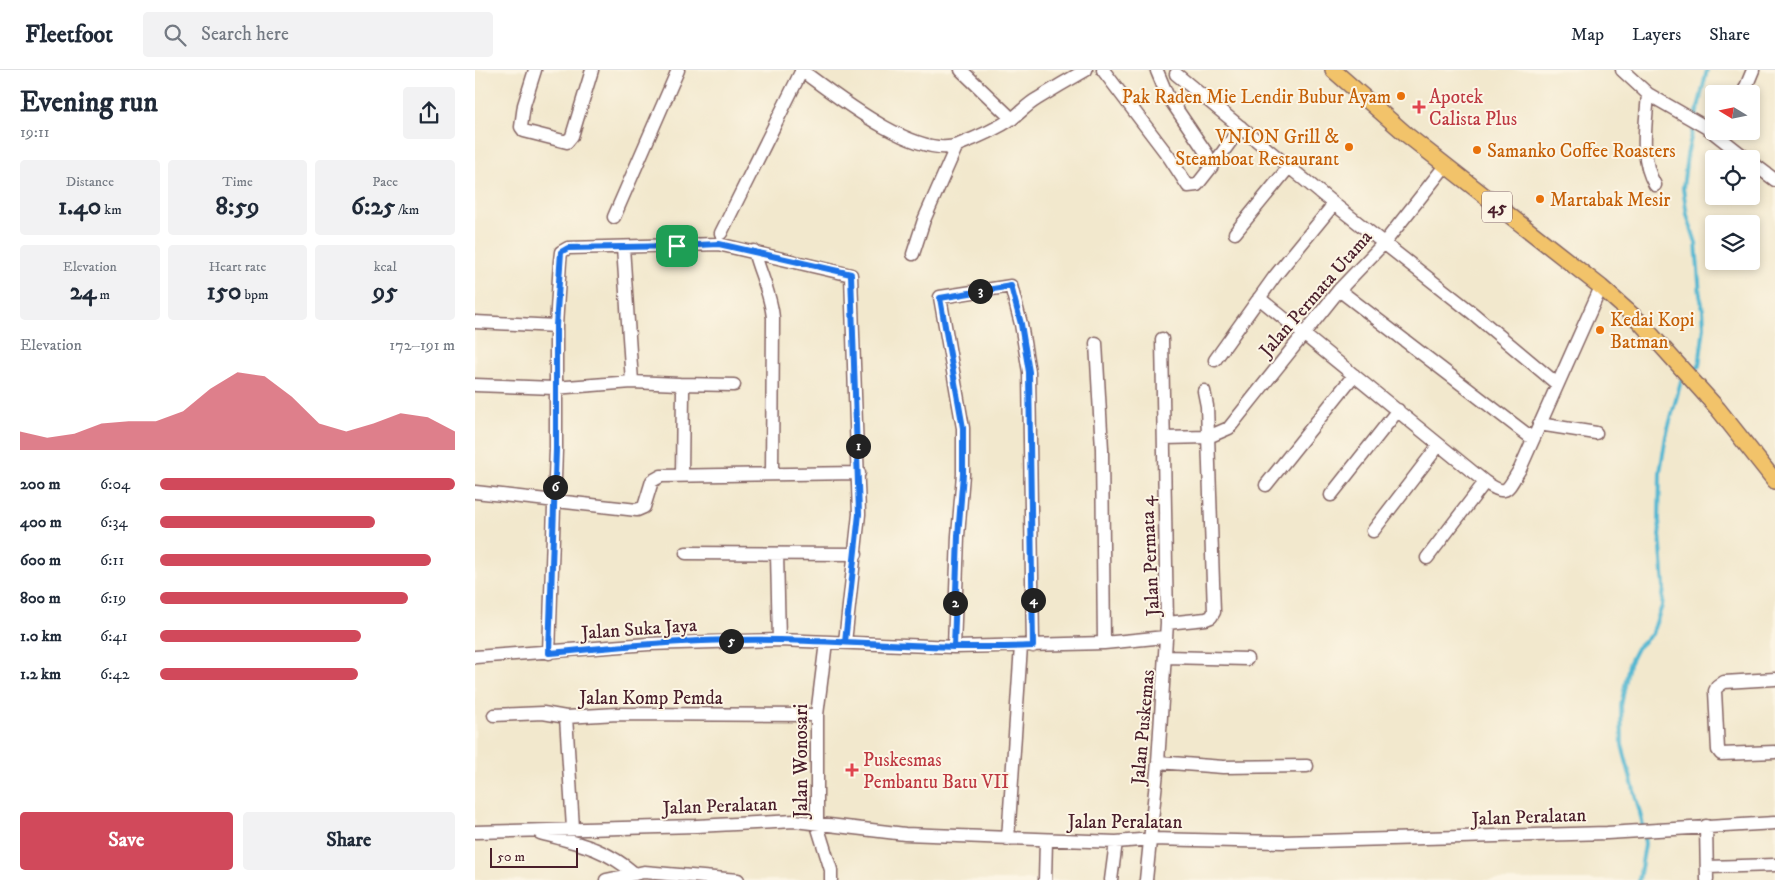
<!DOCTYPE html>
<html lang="en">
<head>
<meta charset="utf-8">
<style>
	body { margin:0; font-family:"IM FELL DW Pica",serif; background:#f2f2f3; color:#1f2937; height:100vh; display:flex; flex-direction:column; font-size:19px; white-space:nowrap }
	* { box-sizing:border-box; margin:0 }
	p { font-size:16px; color:#747a83 }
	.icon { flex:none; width:28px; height:28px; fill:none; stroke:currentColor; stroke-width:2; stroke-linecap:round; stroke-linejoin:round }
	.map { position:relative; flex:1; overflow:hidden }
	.sheet { display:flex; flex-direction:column; background:#fff; width:475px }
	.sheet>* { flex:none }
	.needle { width:32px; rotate:280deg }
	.buttons { position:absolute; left:1230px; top:15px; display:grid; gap:10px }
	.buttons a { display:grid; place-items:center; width:55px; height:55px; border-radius:5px; background:#fff; box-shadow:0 2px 8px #0003; font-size:25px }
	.scale { position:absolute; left:15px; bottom:12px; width:88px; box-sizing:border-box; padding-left:5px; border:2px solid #4a1f2b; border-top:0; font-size:14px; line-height:18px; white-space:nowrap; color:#4a1f2b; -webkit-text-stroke:4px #fcf5e5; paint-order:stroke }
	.pin { position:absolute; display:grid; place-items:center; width:42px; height:42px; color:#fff; margin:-21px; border-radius:10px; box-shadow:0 2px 8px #0006 }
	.km { position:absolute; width:25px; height:25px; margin:-12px; border-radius:50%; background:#222; color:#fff; font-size:14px; line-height:25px; text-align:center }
	.round { display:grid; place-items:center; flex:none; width:52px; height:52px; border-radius:5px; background:#f2f2f3 }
	.headline { display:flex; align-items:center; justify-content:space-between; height:85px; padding:0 20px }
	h1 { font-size:28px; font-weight:700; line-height:38px }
	.stats { display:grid; grid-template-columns:repeat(3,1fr); gap:8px; height:85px; padding:5px 20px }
	.stats div { display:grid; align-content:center; border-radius:5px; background:#f2f2f3; text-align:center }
	.stats b { font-size:25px; font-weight:700 }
	.stats small { font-size:14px; font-weight:400 }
	.stats p { font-size:14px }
	.chart { height:140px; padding:10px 20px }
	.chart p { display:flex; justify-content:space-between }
	.chart svg { width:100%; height:90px; margin-top:5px; fill:#d1495b; opacity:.7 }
	.button { display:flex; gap:10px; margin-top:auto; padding:10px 20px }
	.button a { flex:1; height:58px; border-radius:5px; background:#d1495b; color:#fff; font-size:20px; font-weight:700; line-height:58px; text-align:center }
	.button a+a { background:#f2f2f3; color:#1f2937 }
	ul { padding:0 20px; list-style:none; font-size:16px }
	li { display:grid; grid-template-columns:80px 60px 1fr; align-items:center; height:38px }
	li i { height:12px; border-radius:6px; background:#d1495b }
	header { display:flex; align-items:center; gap:30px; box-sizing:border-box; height:70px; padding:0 25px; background:#fff; border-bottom:1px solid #e0e1e3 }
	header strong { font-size:24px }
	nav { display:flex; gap:28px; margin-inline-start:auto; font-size:18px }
	.search { width:350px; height:45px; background:#f2f2f3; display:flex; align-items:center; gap:12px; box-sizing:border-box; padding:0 18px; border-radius:5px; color:#747a83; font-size:19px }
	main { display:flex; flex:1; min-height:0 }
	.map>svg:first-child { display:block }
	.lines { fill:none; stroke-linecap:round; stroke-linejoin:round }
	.stream { stroke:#52b7d1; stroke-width:4 }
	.minor-casing { stroke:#856564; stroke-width:15 }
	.major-casing { stroke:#856564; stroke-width:18 }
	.minor { stroke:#fff; stroke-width:12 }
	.major { stroke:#f2c36a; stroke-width:15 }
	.route-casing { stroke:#fff; stroke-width:10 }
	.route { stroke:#1a73e8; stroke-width:6 }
	.food-dot { fill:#e8710a; stroke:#fcf5e5; stroke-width:2 }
	.health-dot { fill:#e0444e; stroke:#fcf5e5; stroke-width:2 }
	.labels { text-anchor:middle; stroke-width:4; stroke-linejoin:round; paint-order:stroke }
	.shield { fill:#fcf5e5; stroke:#7f5f63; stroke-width:1 }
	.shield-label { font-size:18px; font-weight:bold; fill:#4a1f2b }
	.food-label { font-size:19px; fill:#c56008; stroke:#fcf5e5; text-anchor:start }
	.health-label { font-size:19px; fill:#be3a42; stroke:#fcf5e5; text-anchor:start }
	.street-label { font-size:19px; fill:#4a1f2b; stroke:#fcf5e5 }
</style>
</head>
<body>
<header>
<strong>Fleetfoot</strong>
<div class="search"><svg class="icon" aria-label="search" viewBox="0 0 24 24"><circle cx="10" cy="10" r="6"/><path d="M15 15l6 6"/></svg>Search here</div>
<nav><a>Map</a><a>Layers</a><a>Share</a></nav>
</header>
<main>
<section class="sheet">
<div class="headline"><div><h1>Evening run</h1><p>19:11</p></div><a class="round"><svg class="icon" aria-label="share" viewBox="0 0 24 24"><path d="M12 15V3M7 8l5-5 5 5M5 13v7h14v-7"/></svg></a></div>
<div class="stats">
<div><p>Distance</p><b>1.40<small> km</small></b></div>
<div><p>Time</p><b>8:59</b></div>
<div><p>Pace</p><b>6:25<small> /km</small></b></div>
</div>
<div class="stats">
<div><p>Elevation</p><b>24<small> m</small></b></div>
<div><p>Heart rate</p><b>150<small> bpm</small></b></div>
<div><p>kcal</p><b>95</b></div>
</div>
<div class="chart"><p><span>Elevation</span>172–191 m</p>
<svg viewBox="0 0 160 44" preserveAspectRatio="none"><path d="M0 44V35L10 38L20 36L30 31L40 30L50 30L60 25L70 14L80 6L90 8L100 18L110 31L120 35L130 31L140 26L150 28L160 35V44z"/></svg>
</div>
<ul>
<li><b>200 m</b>6:04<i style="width:100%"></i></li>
<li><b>400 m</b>6:34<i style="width:73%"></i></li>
<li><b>600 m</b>6:11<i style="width:92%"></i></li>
<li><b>800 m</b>6:19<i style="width:84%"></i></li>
<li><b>1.0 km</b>6:41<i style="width:68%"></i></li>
<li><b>1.2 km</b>6:42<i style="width:67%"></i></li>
</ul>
<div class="button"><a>Save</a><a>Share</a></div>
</section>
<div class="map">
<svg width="1300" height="810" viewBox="0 0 1300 810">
	<rect width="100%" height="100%" fill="#fcf5e5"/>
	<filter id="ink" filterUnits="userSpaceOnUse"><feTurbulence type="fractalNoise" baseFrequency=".02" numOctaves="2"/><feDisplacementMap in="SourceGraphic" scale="10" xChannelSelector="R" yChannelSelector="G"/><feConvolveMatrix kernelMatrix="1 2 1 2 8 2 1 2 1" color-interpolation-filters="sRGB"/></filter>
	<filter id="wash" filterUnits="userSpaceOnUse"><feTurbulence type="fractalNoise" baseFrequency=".0096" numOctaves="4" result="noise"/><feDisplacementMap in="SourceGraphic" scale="20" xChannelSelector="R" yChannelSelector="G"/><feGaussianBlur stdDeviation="1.12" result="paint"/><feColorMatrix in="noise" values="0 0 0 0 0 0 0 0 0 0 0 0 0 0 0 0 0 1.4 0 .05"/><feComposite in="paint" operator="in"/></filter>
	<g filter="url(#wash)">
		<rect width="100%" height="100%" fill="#f2e8cd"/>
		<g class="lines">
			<!-- stream -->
			<path class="stream" d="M1215,303L1224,296L1229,257L1228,239L1225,225L1221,173L1212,145L1208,118L1212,85L1232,0
				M1164,810L1170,774L1167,751L1147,675L1146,636L1154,594L1162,578L1177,564L1187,536L1189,517L1184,450L1185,402L1191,366L1206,311L1210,308"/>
		</g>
	</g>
	<g filter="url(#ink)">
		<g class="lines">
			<!-- minor casing -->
			<g class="minor-casing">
				<path id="minor" d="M60,0L49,35L46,57L49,61L92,72L97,66L117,0
					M326,0C360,25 441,90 483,75C501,68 523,58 538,48C546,42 553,34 562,29C578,19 595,9 611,0
					M486,0L537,49
					M628,0L694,87L713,116L722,115L737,96
					M1147,0L1173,24L1234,59L1272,89
					M682,1L692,25L732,84
					M701,4L859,134L995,241L1082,314
					M1173,24C1171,54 1164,88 1180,115
					M1268,24L1278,0
					M742,90L766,57
					M1276,92L1300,110
					M139,147L203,0
					M246,163L327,0
					M760,163L814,97
					M148,177L157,312
					M279,181C285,204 296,224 298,248L297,404
					M438,184L449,150L482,75
					M864,220L1058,369
					M784,228L1010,412C1033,428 1032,419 1045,399L1126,217
					M0,252L81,256
					M621,273L627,379L629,573
					M740,290L800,206L859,134
					M204,314L259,315
					M0,315L79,318L157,312L204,314L208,321L207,405
					M1064,354L1121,363
					M689,368L733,367L754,358L864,220L910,172L970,96
					M791,415L879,305
					M0,422L162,440L169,437L177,411L186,406L384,403
					M856,425L923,340
					M898,461L964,375
					M211,483L381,484
					M302,484L304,570
					M952,488L1010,412
					M692,553L731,549L736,547L739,542L732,336L729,321
					M351,572L342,645V755L356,800V810
					M479,577L483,466L488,404V358L465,227L536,216L546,254L554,302L558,576
					M74,583L81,379V256L85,191L86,182L93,178L243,174L376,205L384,444L370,572
					M0,587L173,574L304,570L479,577L629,573L690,567
					M691,587L772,589
					M1300,609L1249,612L1242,617L1240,621L1243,680L1246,684L1300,682
					M19,645L68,643L91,647
					M683,692L748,697L832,696
					M1231,756L1232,810
					M98,758L91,647L142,644L342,645
					M0,762L221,756L320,751L430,764L641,772L677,769L808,772L1132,763L1300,753
					M65,763C102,773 130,778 160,804
					M533,769L546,576
					M1232,797L1300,795
					M131,810L169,802L263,810
					M570,810L571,770
					M636,810L641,772
					M671,810L683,692L692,553L687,269"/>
			</g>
			<!-- major casing -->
			<g class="major-casing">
				<path id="major" d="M858,0L932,65L1126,217L1164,251L1243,339L1300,411"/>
			</g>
			<!-- minor -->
			<use href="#minor" class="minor"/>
			<!-- major -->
			<use href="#major" class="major"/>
		</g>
	</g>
	<g class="lines" filter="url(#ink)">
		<!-- route casing -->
		<g class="route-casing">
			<path id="route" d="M202,176L244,174L376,204L384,444L370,572L479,577L483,466L488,404V358L465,228L536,216L546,254L554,302L558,576C474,580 389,572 305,570C228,568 150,576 74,583L81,379V256L86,182L93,178L202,176"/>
		</g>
		<!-- route -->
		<use href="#route" class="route"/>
	</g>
	<!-- markers -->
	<g class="food-dot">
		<circle cx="926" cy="26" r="5"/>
		<circle cx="874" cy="77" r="5"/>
		<circle cx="1002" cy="80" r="5"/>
		<circle cx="1065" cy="129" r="5"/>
		<circle cx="1125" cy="260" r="5"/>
	</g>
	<g class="health-dot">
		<path d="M941.5 29.5h5v5h5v5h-5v5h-5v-5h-5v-5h5z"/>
		<path d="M374.5 692.5h5v5h5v5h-5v5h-5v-5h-5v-5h5z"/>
	</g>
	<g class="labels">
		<!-- shield labels -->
		<rect class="shield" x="1007" y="121.5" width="30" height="31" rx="4"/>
		<g class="shield-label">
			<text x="1022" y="143">45</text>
		</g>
		<!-- food labels -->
		<g class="food-label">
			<text x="916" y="33" text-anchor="end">Pak Raden Mie Lendir Bubur Ayam</text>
			<text x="864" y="73" text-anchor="end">VNION Grill &amp;<tspan x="864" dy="22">Steamboat Restaurant</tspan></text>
			<text x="1012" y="87">Samanko Coffee Roasters</text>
			<text x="1075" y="136">Martabak Mesir</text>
			<text x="1135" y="256">Kedai Kopi<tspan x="1135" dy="22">Batman</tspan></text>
		</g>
		<!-- health labels -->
		<g class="health-label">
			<text x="954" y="33">Apotek<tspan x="954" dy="22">Calista Plus</tspan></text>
			<text x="388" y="696">Puskesmas<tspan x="388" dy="22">Pembantu Batu VII</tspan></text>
		</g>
		<!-- street labels -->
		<g class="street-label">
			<text transform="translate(840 223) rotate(-49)" y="7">Jalan Permata Utama</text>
			<text transform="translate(674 486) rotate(-93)" y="7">Jalan Permata 4</text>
			<text transform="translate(164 558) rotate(-4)" y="7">Jalan Suka Jaya</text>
			<text x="176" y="634">Jalan Komp Pemda</text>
			<text transform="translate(667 657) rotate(-85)" y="7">Jalan Puskemas</text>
			<text transform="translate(325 691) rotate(-90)" y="7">Jalan Wonosari</text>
			<text transform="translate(245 735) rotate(-2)" y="7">Jalan Peralatan</text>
			<text transform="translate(1054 746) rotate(-2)" y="7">Jalan Peralatan</text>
			<text x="650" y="758">Jalan Peralatan</text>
		</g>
	</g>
</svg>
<div class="buttons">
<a><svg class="needle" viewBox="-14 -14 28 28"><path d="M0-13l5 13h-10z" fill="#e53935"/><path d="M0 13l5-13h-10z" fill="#747a83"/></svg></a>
<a><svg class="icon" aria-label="locate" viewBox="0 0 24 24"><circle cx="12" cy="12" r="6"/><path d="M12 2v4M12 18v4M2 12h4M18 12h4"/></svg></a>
<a><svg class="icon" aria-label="layers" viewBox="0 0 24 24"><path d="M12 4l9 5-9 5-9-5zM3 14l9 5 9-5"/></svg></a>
</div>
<div class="scale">50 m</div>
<div class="pin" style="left:202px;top:176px;background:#1e9e55"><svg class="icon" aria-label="arrive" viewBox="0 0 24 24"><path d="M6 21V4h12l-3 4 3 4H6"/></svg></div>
<b class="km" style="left:383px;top:376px">1</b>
<b class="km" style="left:480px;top:533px">2</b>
<b class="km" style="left:505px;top:221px">3</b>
<b class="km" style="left:558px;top:530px">4</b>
<b class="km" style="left:256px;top:571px">5</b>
<b class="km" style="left:80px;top:417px">6</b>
</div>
</main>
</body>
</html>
